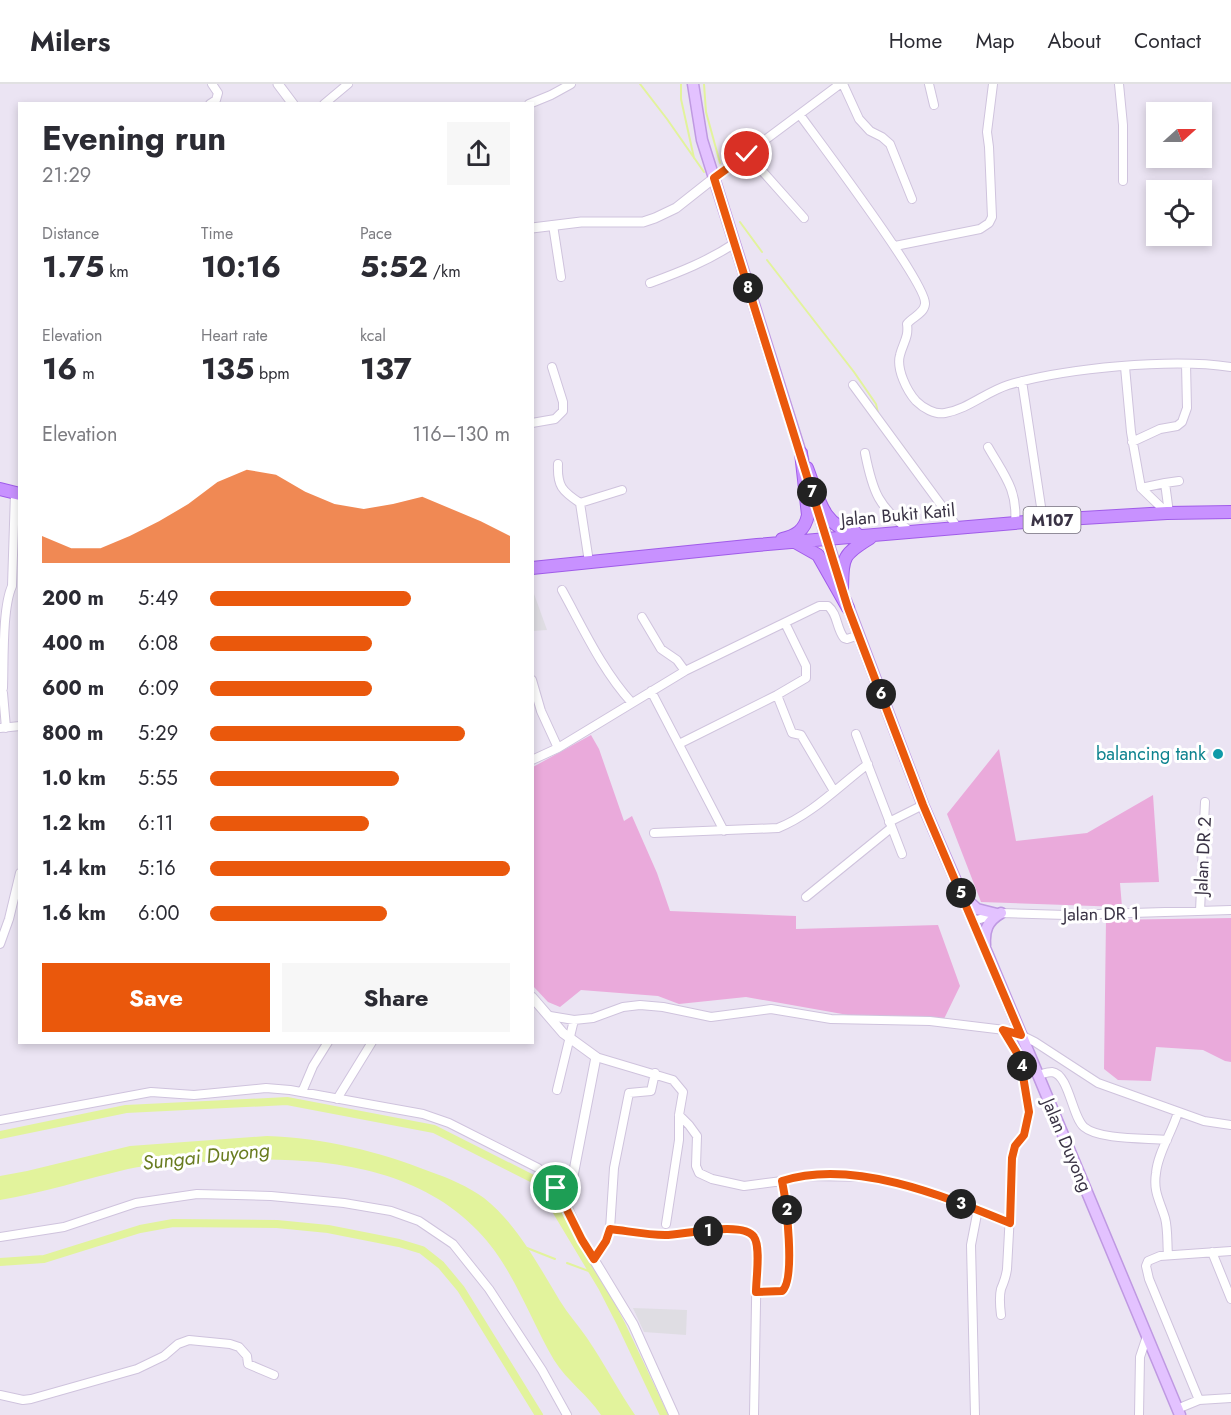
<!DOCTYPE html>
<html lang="en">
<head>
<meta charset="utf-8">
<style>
	body { margin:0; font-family:Jost,sans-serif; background:#f7f7f7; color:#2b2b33; height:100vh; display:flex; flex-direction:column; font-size:22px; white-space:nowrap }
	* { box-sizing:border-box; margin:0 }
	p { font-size:20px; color:#7c7c81 }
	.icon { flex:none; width:33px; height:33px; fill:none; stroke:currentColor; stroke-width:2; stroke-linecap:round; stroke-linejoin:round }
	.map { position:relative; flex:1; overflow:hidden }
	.details { position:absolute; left:18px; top:18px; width:516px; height:942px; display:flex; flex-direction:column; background:#fff; border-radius:0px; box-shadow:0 3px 9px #0003 }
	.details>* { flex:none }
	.needle { width:39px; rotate:69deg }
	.tools { position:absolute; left:1146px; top:18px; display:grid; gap:12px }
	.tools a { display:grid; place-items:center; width:66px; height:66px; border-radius:0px; background:#fff; box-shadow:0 3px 9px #0003; font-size:30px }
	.pin { position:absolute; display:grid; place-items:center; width:51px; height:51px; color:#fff; margin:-26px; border:3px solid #fff; border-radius:50%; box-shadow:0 2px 6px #0007 }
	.km { position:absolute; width:30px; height:30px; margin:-15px; border-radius:50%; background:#222; color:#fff; font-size:16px; line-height:30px; text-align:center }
	.round { display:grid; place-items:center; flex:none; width:63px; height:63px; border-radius:0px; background:#f7f7f7 }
	.summary { display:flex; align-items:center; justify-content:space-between; height:102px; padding:0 24px }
	h1 { font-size:33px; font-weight:700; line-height:45px }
	.stats { display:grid; grid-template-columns:repeat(3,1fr); gap:9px; height:102px; padding:6px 24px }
	.stats div { display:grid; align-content:center }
	.stats b { font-size:30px; font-weight:700 }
	.stats small { font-size:16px; font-weight:400 }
	.stats p { font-size:16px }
	.chart { height:168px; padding:12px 24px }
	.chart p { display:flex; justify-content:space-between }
	.chart svg { width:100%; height:108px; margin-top:6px; fill:#ea580c; opacity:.7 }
	.cta { display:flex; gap:12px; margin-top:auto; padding:12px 24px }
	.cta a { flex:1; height:69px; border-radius:0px; background:#ea580c; color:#fff; font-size:24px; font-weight:700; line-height:69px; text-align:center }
	.cta a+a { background:#f7f7f7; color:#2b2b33 }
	ul { padding:0 24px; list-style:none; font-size:20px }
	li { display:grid; grid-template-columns:96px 72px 1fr; align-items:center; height:45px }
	li i { height:15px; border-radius:8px; background:#ea580c }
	header { display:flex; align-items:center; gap:36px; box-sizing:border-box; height:84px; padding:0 30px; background:#fff; border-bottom:2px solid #e1e1e2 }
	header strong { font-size:28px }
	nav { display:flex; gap:33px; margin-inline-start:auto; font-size:21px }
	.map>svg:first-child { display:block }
	.green { fill:#eaaadb }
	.parking { fill:#dfdde3 }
	.water { fill:#e2f39c }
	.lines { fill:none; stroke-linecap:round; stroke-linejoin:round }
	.stream { stroke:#e2f39c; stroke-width:2 }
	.canal { stroke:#e2f39c; stroke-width:8 }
	.minor-casing { stroke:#cfc3dd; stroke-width:10 }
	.tertiary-casing { stroke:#cfc3dd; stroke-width:11 }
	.secondary-casing { stroke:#bf99e2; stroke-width:13 }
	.primary-casing { stroke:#a05ce9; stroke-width:14 }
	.minor { stroke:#fff; stroke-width:8 }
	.tertiary { stroke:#fff; stroke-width:9 }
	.secondary { stroke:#e3c2ff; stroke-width:10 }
	.primary { stroke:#c891ff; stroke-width:12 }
	.route-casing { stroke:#fff; stroke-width:12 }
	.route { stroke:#ea580c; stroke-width:8 }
	.culture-dot { fill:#0f9aa8; stroke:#fff; stroke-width:2 }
	.labels { text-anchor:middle; stroke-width:6; stroke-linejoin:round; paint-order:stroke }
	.shield { fill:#fff; stroke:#75707d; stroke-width:1.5 }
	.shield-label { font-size:16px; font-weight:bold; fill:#3a3345 }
	.street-label { font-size:18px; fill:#3a3345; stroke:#fff }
	.culture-label { font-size:18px; fill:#0d838f; stroke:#fff; text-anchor:end }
	.water-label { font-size:20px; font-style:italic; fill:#697c20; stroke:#fff }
</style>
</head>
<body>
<header>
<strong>Milers</strong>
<nav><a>Home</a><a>Map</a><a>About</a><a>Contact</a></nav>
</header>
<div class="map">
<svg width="1231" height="1331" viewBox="0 0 1231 1331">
	<rect width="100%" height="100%" fill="#ebe4f3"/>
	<!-- green -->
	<path class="green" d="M591,651L599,665L624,737L632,732L657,789L670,827L796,832V845L938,841L960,902L943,937L848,931L746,913L679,920L658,912L581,906L560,923L548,918L533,902V683Z
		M999,665L1016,757L1087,749L1153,711L1159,798L1120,799L1122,823L981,818L947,730Z
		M1231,834V978L1225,977L1203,966L1156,963L1151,997L1118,996L1104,985L1106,836Z"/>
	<!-- parking -->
	<path class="parking" d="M533,507L547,546L533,547Z
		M633,1224L687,1226L686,1251L644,1248Z"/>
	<!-- water -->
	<path class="water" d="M267,1052C324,1054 378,1067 431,1088C449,1094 469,1103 484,1114C518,1141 538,1181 560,1217C568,1230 578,1241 587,1254C604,1279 618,1306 635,1331H601C588,1311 567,1297 554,1276C529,1233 513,1183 478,1147C409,1074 295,1071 201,1078C177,1079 152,1080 128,1085C85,1095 43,1109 0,1116V1092L27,1087L130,1062Z"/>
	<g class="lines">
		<!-- stream -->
		<path class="stream" d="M640,0L667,35L704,88
			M681,0V15L694,74
			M704,0L706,28L720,79
			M740,138L762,168
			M767,176L854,288L876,320L878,329
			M901,360L943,418
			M527,1164L555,1175
			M567,1179L594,1189"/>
		<!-- canal -->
		<path class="canal" d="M0,1051L126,1025L287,1017L434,1045L539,1098L602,1203L621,1240L664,1331
			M0,1178L44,1175L140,1145L173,1139L277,1140L328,1145L399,1159L422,1166L441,1181L461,1205L539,1331"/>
		<!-- minor casing -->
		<g class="minor-casing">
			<path id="minor" d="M843,0L859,35L870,47L882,53L890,60L912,115
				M929,0L934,21
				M1119,0L1123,41V97
				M210,20L216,16L218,9L212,0
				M324,20L348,0
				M529,20L551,11L571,0
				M800,31C818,56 928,201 925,220C924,230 912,233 907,240C909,253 903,259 900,271C896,285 907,307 916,317C923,324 935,331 945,329C968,325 986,308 1008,301C1066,284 1171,274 1231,283
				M747,70L804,134
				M714,94L840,0
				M553,141L561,193
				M895,162L980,145L989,139L992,133L989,63L987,48L993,0
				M650,199C680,188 708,177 735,159
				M1125,283L1131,348L1141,404L1166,428
				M1022,297L1043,436
				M853,301L958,444
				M532,339L555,335L563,327V318L552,283
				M1132,358L1160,345L1177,342L1182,338L1187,324L1186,280
				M988,363C1004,391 1018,406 1015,439
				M865,369C873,409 878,422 911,448
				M558,380C557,402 562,407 580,419
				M1165,399L1179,397
				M1141,404L1165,399L1169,429
				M589,478L580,419L622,406
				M562,506C583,544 602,586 632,619
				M642,533L661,565L677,576L685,587
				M532,596L541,627L558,664
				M3,604C4,579 2,524 12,502L15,409
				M651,607L724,747
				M3,609L6,644
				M777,611L792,649L801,651L834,707
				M0,644L20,642
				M856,650L902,770
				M679,660L777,611L806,594V582L785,539
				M532,676L558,664L685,587L819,522H828C838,530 836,544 844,554L847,555L859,551
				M889,738L923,721
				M654,749L778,744C811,731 839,702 868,680
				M806,813L891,744
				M1200,827L1205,718
				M973,837L1001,829L1066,831L1231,826
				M0,860L9,835L20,789
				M550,932L574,936L593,934L623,923L640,921L663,923L711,933L771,925L831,935L930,937L1013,947L1035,958L1098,999L1204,1037L1231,1041
				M596,973L673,996L683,1008L679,1031V1056L666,1140
				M1038,991C1042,990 1048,988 1052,988C1069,990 1072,1033 1084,1043C1099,1056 1147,1054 1167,1056
				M557,1006L574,936
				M302,1008L313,982L328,958
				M337,1015L372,958
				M679,1031L689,1041L697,1052L696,1082L699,1089L712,1095L744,1102L782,1097L804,1092L871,1093L916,1104L1010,1139
				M0,1036L151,1008L194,1011L266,1004L290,1006L423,1030L449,1039L538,1084L556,1104L567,1123
				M610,1145L614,1084L629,1009L651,1007L655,989
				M0,1153L64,1143L136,1119L197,1110L271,1112L344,1119L391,1127L419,1137L453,1160L489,1205L542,1286L567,1331
				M1212,1168L1231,1215
				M1168,1171C1167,1159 1168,1145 1165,1134C1160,1117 1153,1108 1156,1089C1158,1068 1172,1049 1178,1028
				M594,1175L606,1157L610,1145C628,1147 647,1151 666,1151C688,1151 737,1137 754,1151L757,1164L754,1331
				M756,1208L782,1207C796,1196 786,1116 782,1097
				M1001,1231C1000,1223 999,1213 1001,1205C1004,1198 1006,1193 1007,1185L1013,1074L1015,1062L1024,1051L1029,1028L1020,974L1003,946
				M0,1311L23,1316L31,1315L137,1285L164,1272L178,1260L189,1256L230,1260L239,1263L247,1272L248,1280L274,1291
				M1199,1316L1149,1195L1146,1182L1148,1177L1160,1172L1231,1167
				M1177,1325L1199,1316L1231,1314
				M975,1331L971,1161L978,1125
				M1139,1331L1140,1273L1147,1252"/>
		</g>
		<!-- tertiary casing -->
		<g class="tertiary-casing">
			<path id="tertiary" d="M278,0L293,20
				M532,144L581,138H643L655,134L676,124L714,94
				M532,913L563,949L596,973L567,1123L582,1156L633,1240L674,1331"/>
		</g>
		<!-- secondary casing -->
		<g class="secondary-casing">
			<path id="secondary" d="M693,0L702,56L803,376
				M815,417L841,500
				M846,517L923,721L988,871L1180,1331
				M966,815L977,825L997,830
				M985,861C984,847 987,837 1001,829"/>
		</g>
		<!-- primary casing -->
		<g class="primary-casing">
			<path id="primary" d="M807,384C818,412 822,443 856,449
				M0,405L20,410
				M782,455C796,452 805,446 808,431L801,369
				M795,458L818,471L848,524
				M532,484L757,461L1049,436L1167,429L1231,428
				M842,505C843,473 842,471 870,454"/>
		</g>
		<!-- minor -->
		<use href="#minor" class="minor"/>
		<!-- tertiary -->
		<use href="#tertiary" class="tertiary"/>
		<!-- secondary -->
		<use href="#secondary" class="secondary"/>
		<!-- primary -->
		<use href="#primary" class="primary"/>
	</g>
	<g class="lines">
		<!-- route casing -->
		<g class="route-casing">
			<path id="route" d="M556,1104L582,1156L594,1175L606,1157L610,1145C628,1147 647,1151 665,1151C683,1151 744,1136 754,1153C761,1163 756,1195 756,1208L782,1207C796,1196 786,1116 782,1097C853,1074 944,1112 1010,1139L1012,1074L1015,1062L1024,1051L1029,1028L1020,974L1003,946L1021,951L923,721L848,524L714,94L747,70"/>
		</g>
		<!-- route -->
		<use href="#route" class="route"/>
	</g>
	<!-- markers -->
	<circle class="culture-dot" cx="1218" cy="670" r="6"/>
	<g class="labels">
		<!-- shield labels -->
		<rect class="shield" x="1023.5" y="423" width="57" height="26" rx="4.5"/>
		<g class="shield-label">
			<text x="1052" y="442">M107</text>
		</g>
		<!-- street labels -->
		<g class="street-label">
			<text transform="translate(898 431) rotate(-5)" y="6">Jalan Bukit Katil</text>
			<text transform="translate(1203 772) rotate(-87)" y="6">Jalan DR 2</text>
			<text transform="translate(1101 830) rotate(-1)" y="6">Jalan DR 1</text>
			<text transform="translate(1067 1061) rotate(67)" y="6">Jalan Duyong</text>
		</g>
		<!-- culture labels -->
		<g class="culture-label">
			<text x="1206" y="676">balancing tank</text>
		</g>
		<!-- water labels -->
		<g class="water-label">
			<text transform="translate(206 1072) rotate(-6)" y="7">Sungai Duyong</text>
		</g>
	</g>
</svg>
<div class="tools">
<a><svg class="needle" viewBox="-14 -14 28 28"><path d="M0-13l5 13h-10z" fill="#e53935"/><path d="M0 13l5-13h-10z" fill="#7c7c81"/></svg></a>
<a><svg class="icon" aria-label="locate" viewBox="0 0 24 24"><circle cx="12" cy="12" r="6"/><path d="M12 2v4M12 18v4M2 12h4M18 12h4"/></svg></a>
</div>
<div class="pin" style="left:556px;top:1104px;background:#1e9e55"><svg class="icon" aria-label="arrive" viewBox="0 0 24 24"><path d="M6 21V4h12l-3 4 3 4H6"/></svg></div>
<div class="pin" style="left:747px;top:70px;background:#d93025"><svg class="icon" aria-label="check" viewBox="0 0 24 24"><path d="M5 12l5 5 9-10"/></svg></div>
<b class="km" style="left:708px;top:1147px">1</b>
<b class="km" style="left:787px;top:1126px">2</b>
<b class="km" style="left:961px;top:1120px">3</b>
<b class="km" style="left:1022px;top:982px">4</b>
<b class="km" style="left:961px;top:809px">5</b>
<b class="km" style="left:881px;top:610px">6</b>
<b class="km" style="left:812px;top:408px">7</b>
<b class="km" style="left:748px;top:204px">8</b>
<section class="details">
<div class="summary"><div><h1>Evening run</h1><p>21:29</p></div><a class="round"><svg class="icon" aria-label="share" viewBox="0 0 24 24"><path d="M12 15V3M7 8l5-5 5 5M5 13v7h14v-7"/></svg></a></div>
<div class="stats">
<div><p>Distance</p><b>1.75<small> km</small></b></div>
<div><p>Time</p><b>10:16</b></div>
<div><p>Pace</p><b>5:52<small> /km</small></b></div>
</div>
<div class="stats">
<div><p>Elevation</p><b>16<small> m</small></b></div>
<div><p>Heart rate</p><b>135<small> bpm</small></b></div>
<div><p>kcal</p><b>137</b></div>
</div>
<div class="chart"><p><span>Elevation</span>116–130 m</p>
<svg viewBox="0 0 160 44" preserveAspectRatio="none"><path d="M0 44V33L10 38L20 38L30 33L40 27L50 20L60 11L70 6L80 8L90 15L100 20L110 22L120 20L130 17L140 22L150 27L160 33V44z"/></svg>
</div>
<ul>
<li><b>200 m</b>5:49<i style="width:67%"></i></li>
<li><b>400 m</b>6:08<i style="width:54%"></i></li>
<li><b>600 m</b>6:09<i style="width:54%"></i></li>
<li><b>800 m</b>5:29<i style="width:85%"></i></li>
<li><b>1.0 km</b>5:55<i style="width:63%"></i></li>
<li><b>1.2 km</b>6:11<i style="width:53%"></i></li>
<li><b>1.4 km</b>5:16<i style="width:100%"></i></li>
<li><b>1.6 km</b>6:00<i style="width:59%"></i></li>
</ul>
<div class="cta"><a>Save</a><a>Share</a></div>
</section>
</div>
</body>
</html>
